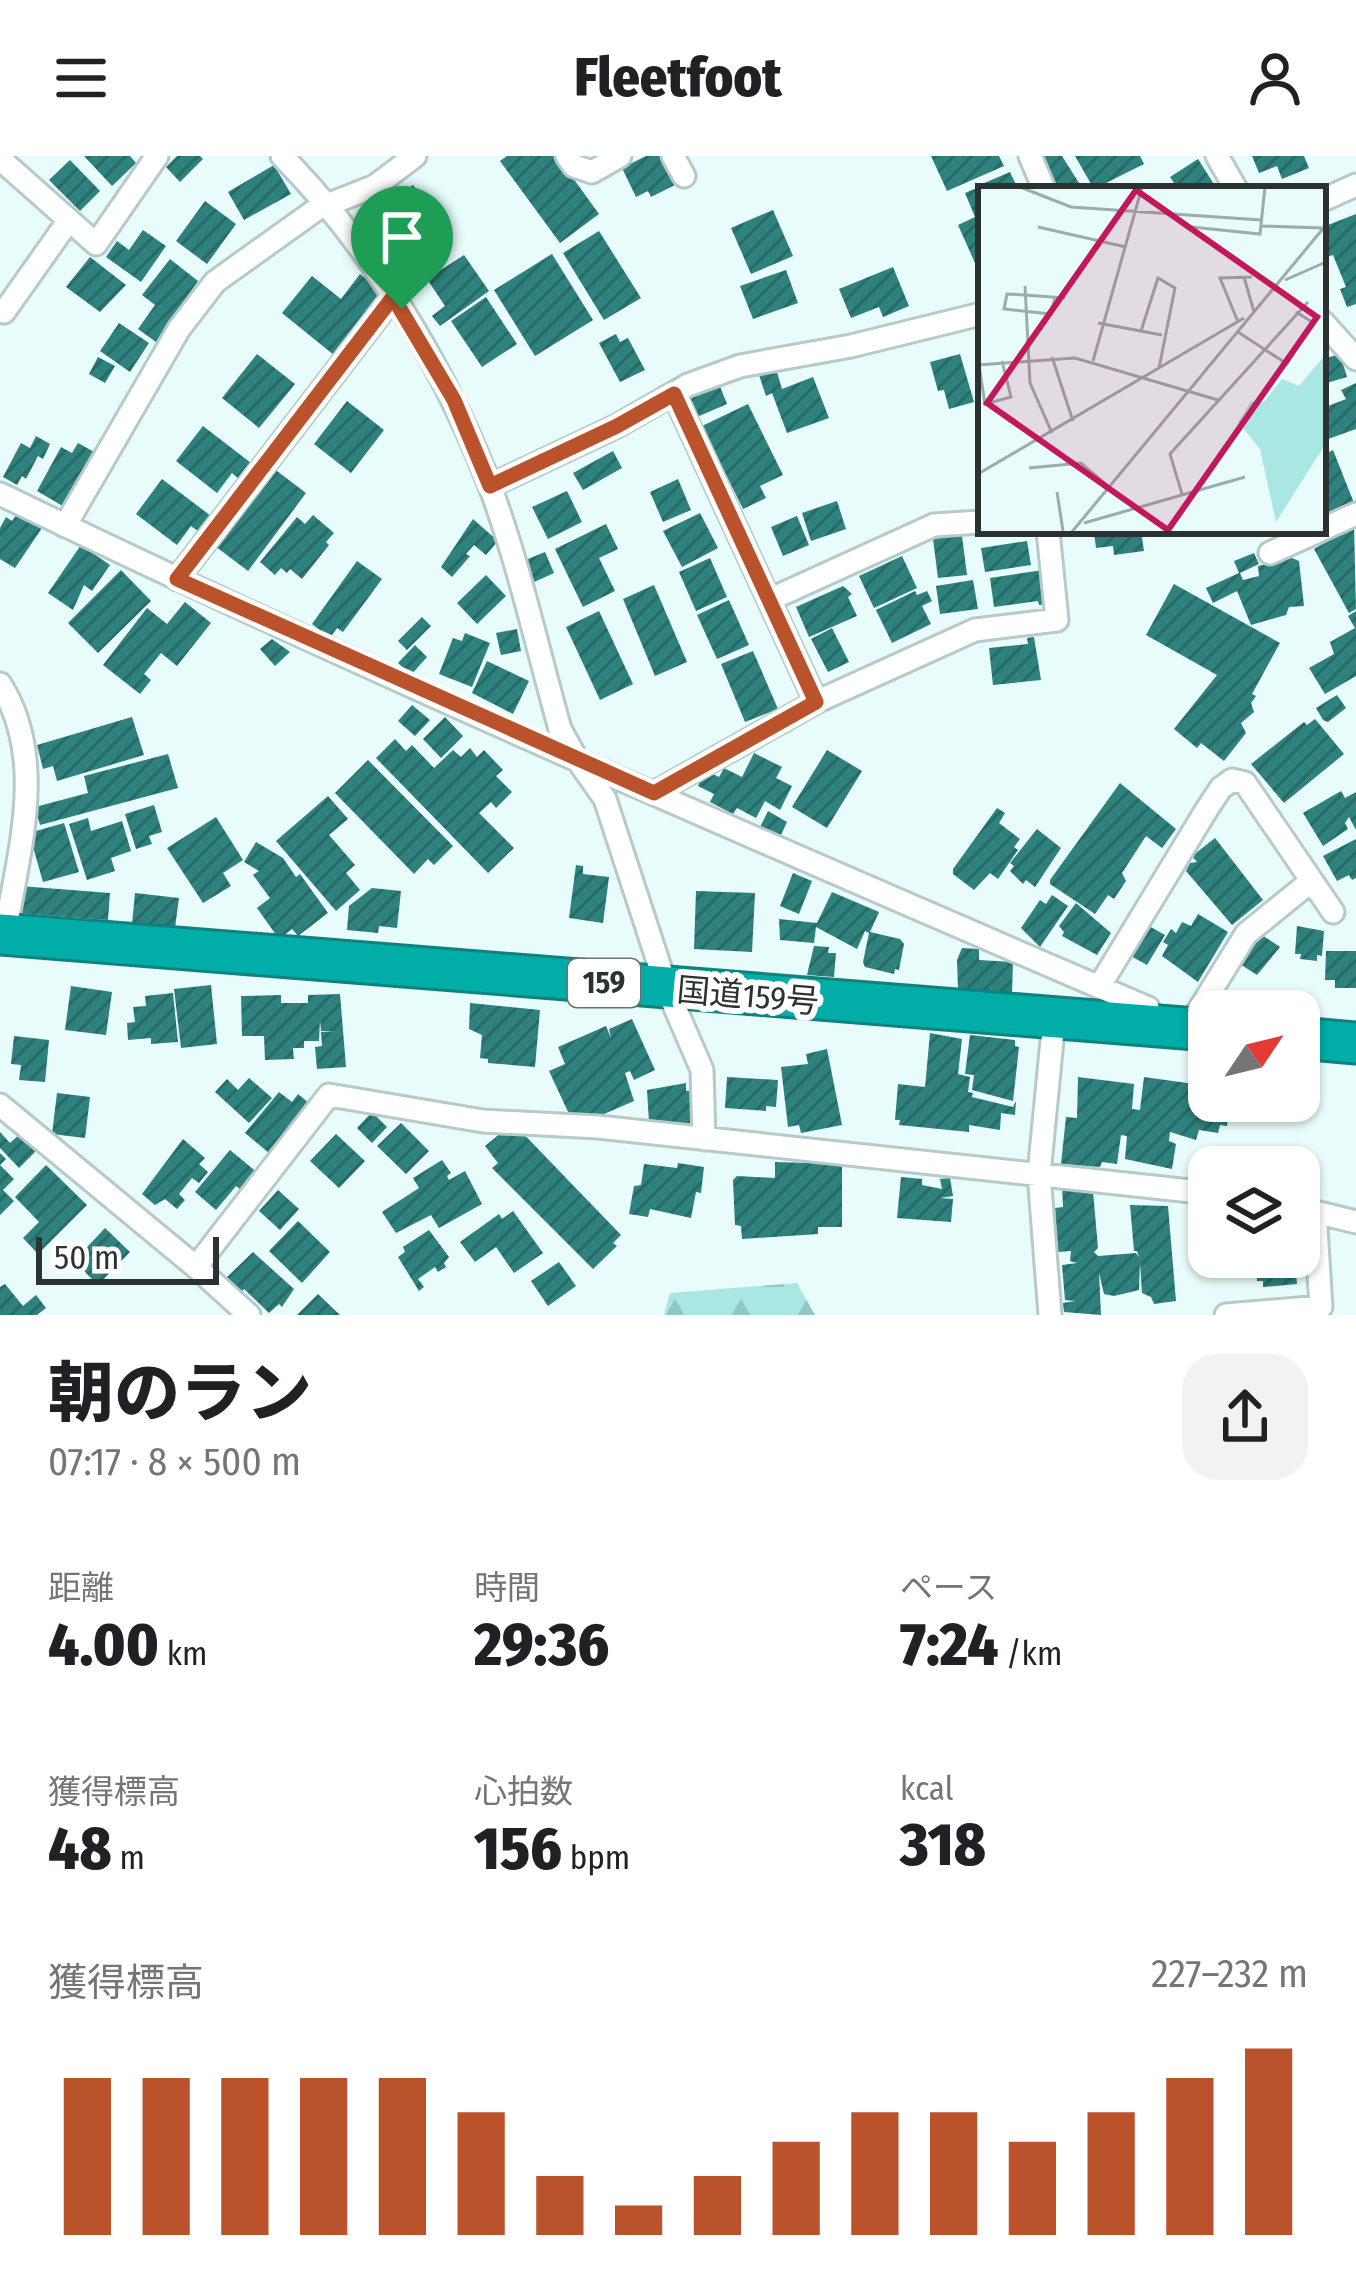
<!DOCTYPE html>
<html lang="ja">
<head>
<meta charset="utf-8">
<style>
	body { margin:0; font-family:"Fira Sans Condensed","Noto Sans JP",sans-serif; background:#f2f2f2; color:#202124; height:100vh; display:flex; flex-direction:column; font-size:45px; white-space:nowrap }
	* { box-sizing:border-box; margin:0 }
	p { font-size:39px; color:#757577 }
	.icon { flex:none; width:66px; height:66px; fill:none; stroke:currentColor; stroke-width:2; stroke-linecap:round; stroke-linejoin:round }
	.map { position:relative; height:1159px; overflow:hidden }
	.details { display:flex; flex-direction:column; background:#fff; flex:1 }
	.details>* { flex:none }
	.needle { width:78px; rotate:55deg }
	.controls { position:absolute; left:1188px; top:834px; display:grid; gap:24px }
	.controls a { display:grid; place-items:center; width:132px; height:132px; border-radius:24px; background:#fff; box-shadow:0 3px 9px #0004; font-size:60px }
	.scale { position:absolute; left:36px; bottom:30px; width:183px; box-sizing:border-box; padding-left:12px; border:6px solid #2b3332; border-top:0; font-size:33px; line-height:42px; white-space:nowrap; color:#2b3332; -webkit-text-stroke:9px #fff; paint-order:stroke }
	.pin { position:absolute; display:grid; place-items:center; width:102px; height:102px; color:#fff; margin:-123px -51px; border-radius:50% 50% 50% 0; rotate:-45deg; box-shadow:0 0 12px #0007 }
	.pin .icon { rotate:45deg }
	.round { display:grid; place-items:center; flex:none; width:126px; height:126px; border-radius:36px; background:#f2f2f2 }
	.head { display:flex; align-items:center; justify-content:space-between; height:204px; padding:0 48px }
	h1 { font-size:66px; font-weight:800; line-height:90px }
	.metrics { display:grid; grid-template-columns:repeat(3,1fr); gap:18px; height:204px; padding:12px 48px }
	.metrics div { display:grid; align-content:center }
	.metrics b { font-size:60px; font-weight:800 }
	.metrics small { font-size:33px; font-weight:400 }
	.metrics p { font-size:33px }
	.chart { height:336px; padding:24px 48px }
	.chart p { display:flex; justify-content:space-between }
	.chart svg { width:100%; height:216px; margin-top:12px; stroke:#ba532c; stroke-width:6 }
	header { display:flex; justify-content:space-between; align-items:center; height:156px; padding:0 48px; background:#fff; font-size:54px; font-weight:800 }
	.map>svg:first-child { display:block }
	.forest { fill:url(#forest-firs) }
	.building { fill:url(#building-hatch) }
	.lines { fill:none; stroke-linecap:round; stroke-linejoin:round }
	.street-casing { stroke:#b6cac8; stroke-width:27 }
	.highway-casing { stroke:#10827e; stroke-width:45 }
	.street { stroke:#fff; stroke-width:21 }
	.highway { stroke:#01ada7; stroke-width:39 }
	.route-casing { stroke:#fff; stroke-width:24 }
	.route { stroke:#ba532c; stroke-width:15 }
	.labels { text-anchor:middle; stroke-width:12; stroke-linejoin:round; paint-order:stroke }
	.shield { fill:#fff; stroke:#6b7070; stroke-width:3 }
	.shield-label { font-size:30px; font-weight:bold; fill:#2b3332 }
	.street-label { font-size:33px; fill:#2b3332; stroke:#fff }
	.inset-road { fill:none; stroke:#9cacab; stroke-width:3 }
	.view { fill:#c2185b; fill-opacity:0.15; stroke:#c2185b; stroke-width:6 }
	.inset-edge { fill:none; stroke:#2b3332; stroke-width:6 }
</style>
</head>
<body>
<header><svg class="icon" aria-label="menu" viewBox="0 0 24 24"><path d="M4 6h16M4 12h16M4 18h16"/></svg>Fleetfoot<svg class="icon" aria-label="person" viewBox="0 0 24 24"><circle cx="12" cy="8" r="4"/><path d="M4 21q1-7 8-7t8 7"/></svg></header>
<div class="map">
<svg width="1356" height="1159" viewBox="0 0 1356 1159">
	<defs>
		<pattern id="forest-firs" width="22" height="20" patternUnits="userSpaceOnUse" patternTransform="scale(3)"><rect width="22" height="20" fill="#a8e7e2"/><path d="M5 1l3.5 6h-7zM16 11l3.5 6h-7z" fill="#91c7c2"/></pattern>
		<pattern id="building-hatch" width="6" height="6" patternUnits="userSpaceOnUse" patternTransform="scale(3)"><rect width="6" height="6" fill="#2e817c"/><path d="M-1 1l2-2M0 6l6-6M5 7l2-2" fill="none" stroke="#276a66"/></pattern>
	</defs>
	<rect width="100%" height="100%" fill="#e8fdfb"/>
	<!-- forest -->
	<path class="forest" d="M797,1127L815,1159H664L670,1137Z"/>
	<!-- building -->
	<path class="building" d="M84,0H130L136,7L112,30Z
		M177,0H200L203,3L180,26L166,11Z
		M507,0H557L599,58L560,87L500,5Z
		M646,0H673L685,24L651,41L648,35L636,41L622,12Z
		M931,0H999L1004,10L947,35Z
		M1038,0H1062L1079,27L1070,33H1056L1035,2Z
		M1075,0H1140L1144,8L1094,33Z
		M1252,0H1304L1309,12L1282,23L1277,10L1259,17Z
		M1198,3L1217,33H1178L1170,21Z
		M70,4L100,35L80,55L49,24Z
		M274,9L291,38L244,64L228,36Z
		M1010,16L1018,33H984L982,28Z
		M413,29L438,63L413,81L388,46Z
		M979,31L981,104L975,107L958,69L975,61L965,37Z
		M205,45L236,68L207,108L176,85Z
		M773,54L793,100L751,118L731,72Z
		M1323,58L1328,69L1356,58V148L1347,151L1340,133L1346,131L1333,99L1323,102Z
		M387,73L404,97L428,81L442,102L407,127L371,84Z
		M143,74L166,90L141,126L106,101L117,85L129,94Z
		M599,75L641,142L604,164L563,97Z
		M552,98L593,164L535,200L494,134Z
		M464,99L489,135L440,170L432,160L445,150L427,123Z
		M90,101L126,129L100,156L66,131Z
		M170,103L198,125L156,186L138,173L155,149L142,139Z
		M893,111L909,150L883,161L879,151L851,162L839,133Z
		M786,114L798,147L753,163L740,130Z
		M360,118L389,141L340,204L282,157L312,120L341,143Z
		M486,141L517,188L482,211L451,165Z
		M119,167L149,187L130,216L100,195Z
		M616,178L620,186L628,182L645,214L620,226L599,187Z
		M257,198L295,228L259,272L222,242Z
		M960,198L974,246L949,253L944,234L938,235L930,206Z
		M1340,198L1347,221L1323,228V203Z
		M98,201L115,210L105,227L89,218Z
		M776,213L782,233L813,221L829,262L787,277L772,237L766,240L759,219Z
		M1356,227V273L1328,283L1323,252L1346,243L1341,234Z
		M719,228L727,248L697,261L688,241Z
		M347,245L384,274L351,317L314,288Z
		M748,248L783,319L760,330L766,342L743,353L702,270Z
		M203,270L251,307L239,323L232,317L217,337L176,305Z
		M36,280L50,288L43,303L38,300L26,323L22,320L17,329L3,321L21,287L30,292Z
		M78,287L96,297L66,352L37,335L61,291L72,297Z
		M1333,294L1356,352L1327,361L1323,352V299Z
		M613,295L622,312L583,334L573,317Z
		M273,312L306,337L248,415L215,390Z
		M162,323L211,360L199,376L191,370L177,389L136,358Z
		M678,323L691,354L663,366L650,336Z
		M567,335L582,366L548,383L532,351Z
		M837,345L846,373L811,385L802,357Z
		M700,357L718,392L682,411L663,375Z
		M17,358L42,372L15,412L0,403V372L6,361L12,365Z
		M313,359L334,377L326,386L329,389L302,423L290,413L287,417L281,412L275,419L260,406L297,361L305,368Z
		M797,360L809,389L783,400L771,371Z
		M473,363L498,385L486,399L474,389L466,398L470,400L452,421L441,411Z
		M606,368L618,393L599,402L615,435L583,451L555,393Z
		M1354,370L1356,453L1349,457L1314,393Z
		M1098,375H1141L1144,395L1114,399L1113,390L1096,392L1094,377Z
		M962,380L967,419L938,422L933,383Z
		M1027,385L1031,409L985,416L981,392Z
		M81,389L110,409L92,435L84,429L73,454L48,437Z
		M545,396L554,417L532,427L523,405Z
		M1254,397L1259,408L1240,417L1243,424L1259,420L1258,410L1292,402L1299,405L1304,450L1289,451L1286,459L1251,469L1237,435L1213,447L1206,432L1239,417L1234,405Z
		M902,400L917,432L874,452L859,420Z
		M710,402L727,441L696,455L679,416Z
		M357,405L382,423L343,476L337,472L330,482L312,468Z
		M121,414L151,445L98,497L68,467Z
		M1043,414L1048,448L1039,449L1038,445L994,451L990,422Z
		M486,419L506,440L477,468L457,447Z
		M973,424L978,453L940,458L936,430Z
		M1174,428L1280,487L1252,538L1256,540L1251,547L1254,556L1241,567L1246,577L1224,605L1201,587L1197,592L1174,573L1217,519L1146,479Z
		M654,429L687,506L655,520L623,443Z
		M843,430L852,438L848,441L857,460L809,481L796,451Z
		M915,435L917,439L927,435L932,445L922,450L931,468L892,487L876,454Z
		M729,444L749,489L717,503L697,459Z
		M185,446L211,467L177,510L161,497L144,518L151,524L140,538L103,509L147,452L167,468Z
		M599,455L633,528L600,544L566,471Z
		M1356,455V520L1325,538L1309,512L1334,498L1330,486L1355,472L1348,460Z
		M422,461L431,470L407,494L398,485Z
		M832,472L849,506L828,516L811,483Z
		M517,473L521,495L501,499L496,477Z
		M465,477L490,487L472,531L439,518L453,482L462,485Z
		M1034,481L1041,524L993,529L989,492L1028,488L1027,482Z
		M272,483L290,496L275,510L260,493Z
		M415,489L427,501L411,519L398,507Z
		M753,495L778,553L745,566L721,508Z
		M487,505L529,525L513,558L472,537Z
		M1337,539L1346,552L1328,566L1323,564L1316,552Z
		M412,549L430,564L415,580L398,565Z
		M132,561L144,599L57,625L53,610L43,613L37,589Z
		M445,561L463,580L441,602L423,583Z
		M1315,563L1344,598L1284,647L1251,608L1304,566L1307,569Z
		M395,583L406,595L412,589L434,612L453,594L461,601L470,592L477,601L484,594L503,614L496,620L512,636L496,652L491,646L479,657L514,692L488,717L376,602Z
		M827,594L862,615L827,672L792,651Z
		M754,597L782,611L776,622L792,630L780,654L765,645L756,662L737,652L733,658L710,646L714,638L698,630L705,614L719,621L724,612L742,621Z
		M168,598L178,632L40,669L35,651L88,637L84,620Z
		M368,604L453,690L434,709L428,703L414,718L335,637Z
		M1120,627L1176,673L1162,692L1146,680L1122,717L1126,725L1114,743L1108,739L1095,758L1050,728V724Z
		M1341,635L1345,642L1356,636V674L1349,661L1345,667L1348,673L1323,690L1303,657Z
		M328,640L348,663L329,679L355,709L346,717L360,734L336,755L276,685Z
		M154,649L162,676L149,680L152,688L136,693L125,658Z
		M997,652L1005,657L999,667L1020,683L1014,691L1018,694L998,723L990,717L974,734L953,718V713Z
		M768,655L787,666L778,685L758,675Z
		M216,661L243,704L223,717L231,730L203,747L167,692Z
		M88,662L91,675L122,665L131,695L111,702L115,715L87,724L69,668Z
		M64,667L79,716L43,726L29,677Z
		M1037,673L1061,692L1035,731L1026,724L1023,728L1010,715L1014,710L1010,707Z
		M1215,682L1263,744L1232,769L1186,715L1190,707L1197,706L1192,700Z
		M1356,683V722L1352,724L1349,719L1337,725L1323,700Z
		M256,686L283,702L296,721L300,718L328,757L298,780L292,773L279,783L257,752L270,742L253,719L259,715L244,706Z
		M576,709L583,710V718L609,721L603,767L569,762Z
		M793,717L812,725L799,758L780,750Z
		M20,730L110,737L108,764L18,757Z
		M372,732L401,735L397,772L379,770L378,777L347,774L349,750Z
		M696,735L755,737L752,796L694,793Z
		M832,736L879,756L870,776L900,783L904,788L899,814L895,813L894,818L865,811L863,806L869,777L865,775L857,793L816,771L814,787L780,784L779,763L817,767Z
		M135,737L179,742L175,772L132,768Z
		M1052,739L1068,750L1040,791L1021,772L1040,744L1046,748Z
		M1076,747L1111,777L1097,799L1062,780L1064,776L1059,770Z
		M1198,758L1228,776L1198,826L1162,800L1168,789L1163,786L1171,773L1176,777L1182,766L1191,770Z
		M1147,769L1165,779L1147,809L1129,799Z
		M1297,770L1324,775L1322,800L1317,799V805L1300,803L1301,798H1295Z
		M1262,779L1280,791L1257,819L1240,808Z
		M814,790L829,791L828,797H836L834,821L807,819Z
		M962,792L979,793V804L1013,806L1012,837L958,833L957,804Z
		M1326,795H1356V832H1335V824H1325Z
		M211,829L217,888L181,892L174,833Z
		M71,830L112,836L106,879L65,874Z
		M173,837L178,886L151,888V882L128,884L127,867L135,866L133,851L146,850L145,840Z
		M340,838L346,911L317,913L315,891L322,890L321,876L335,875H321L320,864L319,885H304V892H293L294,903L265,904L264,880H242L241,840L281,839V847H308V839Z
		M470,847L540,854L535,911L488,907V903L480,902L482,879L469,873Z
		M632,863L655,914L634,924L630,915L625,917L634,945L597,961L570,960L549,915L565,908L558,891L606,870L611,882L609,873Z
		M930,877L962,883L958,918L970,921L968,936L973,937L972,941L1013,951L1016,945L1015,959L1001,957L1000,974L969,969V976L899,969L900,964H895L898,928L925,931Z
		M970,879L1015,884V890L1019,891L1013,945L972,934L974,919L965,918Z
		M14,880L49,884L45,926L19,924L21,909L11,908Z
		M827,893L842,969L801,977L799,969L788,971L781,911L808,908L806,898Z
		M727,921L778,924L776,951L766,950V955L725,952Z
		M1078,921L1134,928L1132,953L1140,954L1144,921L1209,930V945H1230L1227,970L1220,969L1218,977L1199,974L1196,984L1170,976L1169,985L1176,988L1172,1013L1125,1003L1127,980L1121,979L1117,1008L1102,1006L1100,1011L1061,1008L1066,961L1077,962Z
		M249,922L272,942L249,967L215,936L227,923L238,934Z
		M686,927V935L698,934L701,968L649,966L647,934Z
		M279,936L292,946L298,938L316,953L275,1002L245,977Z
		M57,937L90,941L85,982L52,978Z
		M372,956L387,971L372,987L357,972Z
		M401,967L429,995L406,1018L377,990Z
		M513,967L621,1079L613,1087L617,1090L593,1113L492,1012L498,1007L485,990Z
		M0,976L10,987L21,977L37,994L19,1012L0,992Z
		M336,978L365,1005L339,1032L310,1005Z
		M183,983L205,1002L199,1008L208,1016L199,1027L192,1022L179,1038L185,1044L177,1053L165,1043L155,1049L142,1038Z
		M230,994L259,1018L244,1036L236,1030L216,1054L195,1036Z
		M0,997L6,1003L0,1009L14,1023L3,1034L14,1045L0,1059Z
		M442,1004L451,1017L447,1020L449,1024L465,1015L482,1048L439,1072L431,1059L396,1077L382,1056L419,1032L413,1022Z
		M775,1006L842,1008V1071H818V1078L742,1083L741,1070L735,1069L733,1024L737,1020L775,1022Z
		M678,1007L704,1011L701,1037L696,1036L691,1062L650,1053L648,1061L629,1058L634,1030L641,1029L644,1008L677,1012Z
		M46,1009L87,1049L38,1098L23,1082L39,1066L15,1041Z
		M901,1021L922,1023V1029L942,1033L940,1023L950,1022L953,1040L940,1042L953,1043L951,1066L897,1062Z
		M1062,1029L1093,1035L1098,1092L1094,1096L1098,1100L1136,1097L1139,1101L1137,1095H1134L1130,1049L1168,1050L1176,1145L1154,1148L1151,1141L1142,1137L1140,1106L1139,1134L1114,1140L1104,1138L1099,1117L1101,1159L1064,1156L1063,1147L1075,1145L1065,1144L1062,1109L1077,1107L1070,1105L1071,1095L1058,1096L1055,1052L1063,1051Z
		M278,1034L299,1053L280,1074L259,1055Z
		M513,1055L543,1097L514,1117L496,1091L475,1106L460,1086L499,1058L502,1063Z
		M298,1065L330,1096L302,1127L269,1095Z
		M105,1072L130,1096L98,1129L74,1105Z
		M429,1074L449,1101L444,1107L446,1111L438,1116L435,1111L418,1123L424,1131L419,1135L398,1101L405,1096L403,1091Z
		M1299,1077H1302L1306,1116H1296L1297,1128L1263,1131V1125H1257L1256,1101H1299Z
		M253,1096L294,1133L282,1151L279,1148L269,1157L244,1133L240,1138L225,1123Z
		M559,1106L576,1130L548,1150L531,1125Z
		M5,1128L23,1150L36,1139L46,1152L37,1159H0V1131Z
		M318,1138L340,1159H297Z"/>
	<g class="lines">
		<!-- street casing -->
		<g class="street-casing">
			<path id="street" d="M282,0C372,92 441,205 488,325C518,404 537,491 560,573L576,602L605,643L667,833L702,914L704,983
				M567,0L574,10L592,16L620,0
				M673,0L684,20
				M1030,0L1044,33
				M1217,0L1236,33
				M0,3L96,88L157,0
				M1323,44L1356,29
				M4,156L69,64
				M1323,166L1356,203
				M674,238L816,546
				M490,330L617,270L688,229L740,210L851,190L981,158
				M0,338C377,521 763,686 1148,852L1151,870
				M65,370L179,173L215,126L317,53L375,30L415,0
				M1323,373L1356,358
				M1270,397L1319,375
				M177,423L393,141
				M769,444L934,369L981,366
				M0,528C48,603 18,697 5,778
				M654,637L816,546L975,474L1057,464L1048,375
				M1099,831L1207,653L1221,632L1232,624L1245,627L1333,756
				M1188,872L1246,778L1310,726
				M0,949L196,1111L249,1159
				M1299,1052L1356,1066
				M196,1111L329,939L483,965L598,971L1209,1037
				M1050,1159L1039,1018L1054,864
				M1226,1159L1321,1151L1315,1056"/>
		</g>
		<!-- highway casing -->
		<g class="highway-casing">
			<path id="highway" d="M0,778L1209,874
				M1299,882L1356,887"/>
		</g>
		<!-- street -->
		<use href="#street" class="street"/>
		<!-- highway -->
		<use href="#highway" class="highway"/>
	</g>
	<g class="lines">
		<!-- route casing -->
		<g class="route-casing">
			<path id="route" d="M393,141L454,244L490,330L617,270L674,238L816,546L654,637L177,423Z"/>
		</g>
		<!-- route -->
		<use href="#route" class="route"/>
	</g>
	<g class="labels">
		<!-- shield labels -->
		<rect class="shield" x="568" y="803" width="72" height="48" rx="9"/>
		<g class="shield-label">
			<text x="604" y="837">159</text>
		</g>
		<!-- street labels -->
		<g class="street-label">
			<text transform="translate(748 839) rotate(5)" y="12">国道159号</text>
		</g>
	</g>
	<!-- overview -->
	<g transform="translate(978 30)">
		<rect width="348" height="348" fill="#e8fdfb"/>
		<path d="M348,168V257L298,336L282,263L260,236L273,215L286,216L304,193L321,200Z" fill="#a8e7e2"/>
		<path class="inset-road" d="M42,1L93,21L283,34M283,40L345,42M60,41L148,61M214,41L282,48L287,1M266,91L276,126M307,94L348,76M47,100L52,197L74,247M77,111L73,128L26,123L29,108L47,109L87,112M260,136L242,92L274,91M120,137L184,149M163,145L180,92L197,102L181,182M260,146L309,178L334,136L318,126M74,171L95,235M115,175L164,1M0,179L97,172L240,214M1,179L7,218L33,211L24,175M51,282L103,277L131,301M0,288L266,132M79,306L85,345M204,308L192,268L330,116M106,337L267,291M93,347L348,39"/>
		<path class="view" d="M158,4L339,131L190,344L9,217Z"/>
		<rect width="348" height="348" class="inset-edge"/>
	</g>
</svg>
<div class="controls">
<a><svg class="needle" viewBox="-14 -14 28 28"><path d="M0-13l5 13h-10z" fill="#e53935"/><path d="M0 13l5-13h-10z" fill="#757577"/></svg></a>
<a><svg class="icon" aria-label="layers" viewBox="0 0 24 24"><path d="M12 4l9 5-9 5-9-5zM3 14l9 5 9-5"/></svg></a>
</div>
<div class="scale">50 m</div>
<div class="pin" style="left:402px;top:153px;background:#1e9e55"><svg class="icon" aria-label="arrive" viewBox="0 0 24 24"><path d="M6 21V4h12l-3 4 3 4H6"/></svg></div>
</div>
<section class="details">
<div class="head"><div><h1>朝のラン</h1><p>07:17 · 8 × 500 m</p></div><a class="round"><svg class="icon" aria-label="share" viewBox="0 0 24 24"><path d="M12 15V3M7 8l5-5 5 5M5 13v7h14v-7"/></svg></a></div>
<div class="metrics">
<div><p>距離</p><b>4.00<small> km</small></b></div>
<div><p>時間</p><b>29:36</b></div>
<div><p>ペース</p><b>7:24<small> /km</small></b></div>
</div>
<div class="metrics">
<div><p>獲得標高</p><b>48<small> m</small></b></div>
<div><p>心拍数</p><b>156<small> bpm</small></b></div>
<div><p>kcal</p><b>318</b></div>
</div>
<div class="chart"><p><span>獲得標高</span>227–232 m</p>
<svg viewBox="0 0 160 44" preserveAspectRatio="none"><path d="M5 44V12M15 44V12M25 44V12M35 44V12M45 44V12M55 44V19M65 44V32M75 44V38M85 44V32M95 44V25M105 44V19M115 44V19M125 44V25M135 44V19M145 44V12M155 44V6"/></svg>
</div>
</section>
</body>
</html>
